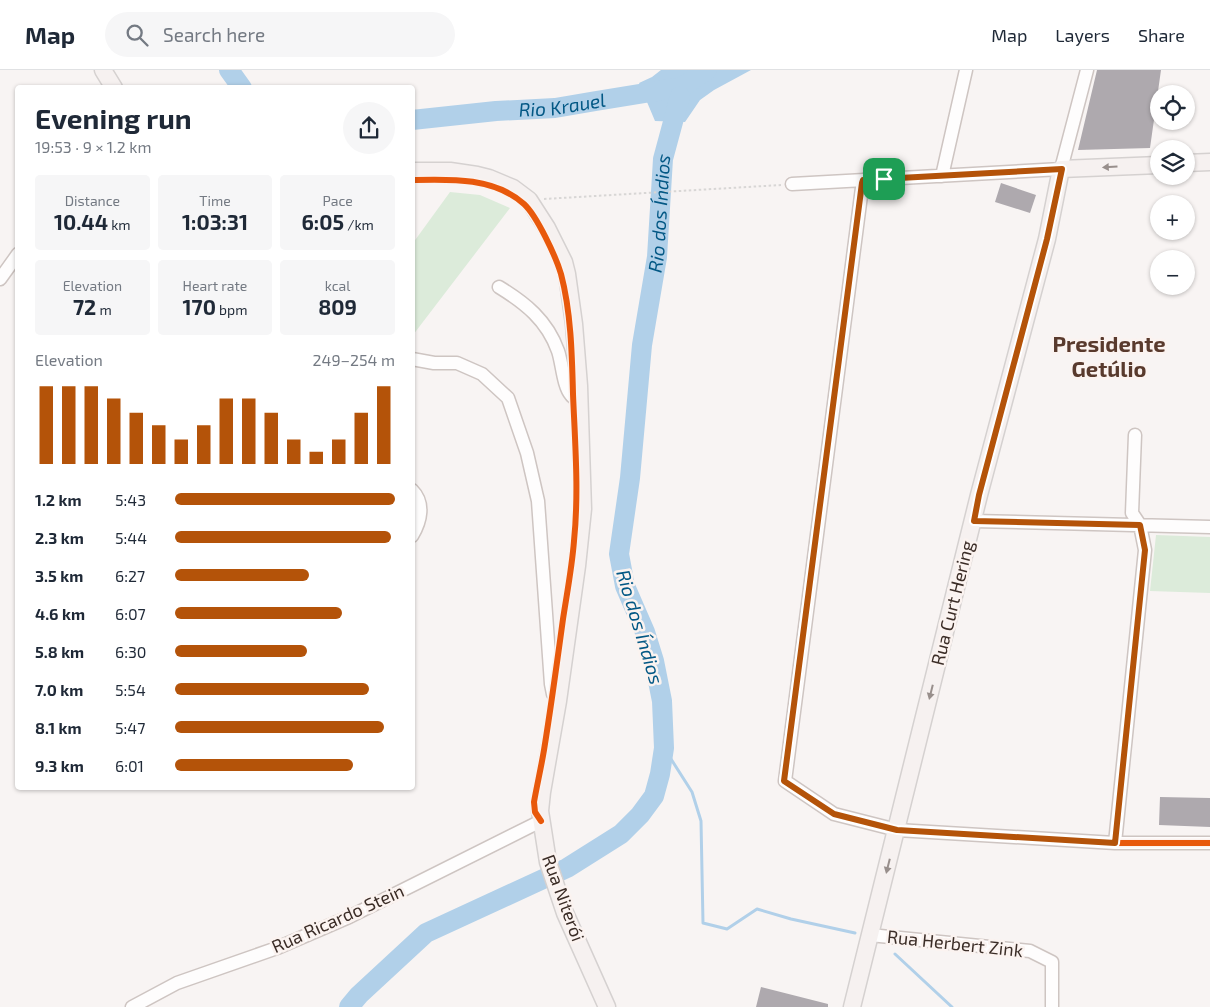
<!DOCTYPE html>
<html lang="en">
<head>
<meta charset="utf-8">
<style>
	body { margin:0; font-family:"Exo 2",sans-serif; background:#f6f6f7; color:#1f2937; height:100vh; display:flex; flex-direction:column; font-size:19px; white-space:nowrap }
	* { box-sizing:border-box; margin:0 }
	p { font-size:16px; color:#747a83 }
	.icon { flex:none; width:28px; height:28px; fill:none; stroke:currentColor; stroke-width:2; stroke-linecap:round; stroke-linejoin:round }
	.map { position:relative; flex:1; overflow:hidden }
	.details { position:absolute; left:15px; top:15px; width:400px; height:705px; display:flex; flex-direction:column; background:#fff; border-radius:5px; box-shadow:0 1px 4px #0004 }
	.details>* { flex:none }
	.controls { position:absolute; left:1150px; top:15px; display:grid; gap:10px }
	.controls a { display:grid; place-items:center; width:45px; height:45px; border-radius:50%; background:#fff; box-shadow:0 1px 4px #0004; font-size:25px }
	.pin { position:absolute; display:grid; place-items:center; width:42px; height:42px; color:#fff; margin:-21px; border-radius:10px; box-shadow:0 2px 8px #0006 }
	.round { display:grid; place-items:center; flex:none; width:52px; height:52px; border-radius:26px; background:#f6f6f7 }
	.overview { display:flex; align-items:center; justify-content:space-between; height:85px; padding:0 20px }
	h1 { font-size:28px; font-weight:700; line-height:38px }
	.stats { display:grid; grid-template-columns:repeat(3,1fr); gap:8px; height:85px; padding:5px 20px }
	.stats div { display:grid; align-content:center; border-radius:5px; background:#f6f6f7; text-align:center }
	.stats b { font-size:21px; font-weight:700 }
	.stats small { font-size:14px; font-weight:400 }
	.stats p { font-size:14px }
	.chart { height:140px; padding:10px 20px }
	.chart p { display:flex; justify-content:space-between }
	.chart svg { width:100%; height:90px; margin-top:5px; stroke:#b45309; stroke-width:6 }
	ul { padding:0 20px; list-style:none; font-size:16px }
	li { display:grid; grid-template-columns:80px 60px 1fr; align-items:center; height:38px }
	li i { height:12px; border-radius:6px; background:#b45309 }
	header { display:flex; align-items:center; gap:30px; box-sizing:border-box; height:70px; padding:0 25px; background:#fff; border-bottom:1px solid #e0e1e3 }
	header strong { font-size:24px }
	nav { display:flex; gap:28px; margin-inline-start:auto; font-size:18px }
	.search { width:350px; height:45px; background:#f6f6f7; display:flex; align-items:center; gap:12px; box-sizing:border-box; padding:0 18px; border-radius:28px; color:#747a83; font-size:19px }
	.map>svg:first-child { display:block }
	.green { fill:#dcebda }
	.water { fill:#b1d0e9 }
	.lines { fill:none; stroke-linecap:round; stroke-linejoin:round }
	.stream { stroke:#b1d0e9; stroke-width:3 }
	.river { stroke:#b1d0e9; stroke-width:20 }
	.building { fill:#aea9ae }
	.minor-casing { stroke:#cec5c2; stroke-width:15 }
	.major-casing { stroke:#d5d1d0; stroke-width:19 }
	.path { stroke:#d8d6d5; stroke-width:2; stroke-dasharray:2.5 2.5; stroke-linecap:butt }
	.minor { stroke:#fefdfd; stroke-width:12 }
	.major { stroke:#f6f1f0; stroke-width:16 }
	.cycleway-casing { stroke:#fbf3f0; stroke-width:9 }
	.cycleway { stroke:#e8590c; stroke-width:6 }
	.oneway { fill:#988f8c }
	.route-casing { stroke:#fff; stroke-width:10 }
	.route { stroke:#b45309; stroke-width:6 }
	.labels { text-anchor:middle; stroke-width:5; stroke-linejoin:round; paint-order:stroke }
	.street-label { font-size:18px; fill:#3b2d27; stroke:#fbf3f0 }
	.water-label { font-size:19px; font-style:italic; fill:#035885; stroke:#fbf3f0 }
	.district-label { font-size:22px; font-weight:bold; fill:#593a2d; stroke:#fbf3f0 }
</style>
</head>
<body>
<header>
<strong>Map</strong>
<div class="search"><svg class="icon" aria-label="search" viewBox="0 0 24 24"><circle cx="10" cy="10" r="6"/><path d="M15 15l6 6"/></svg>Search here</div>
<nav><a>Map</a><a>Layers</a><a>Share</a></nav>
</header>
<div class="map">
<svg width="1210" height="937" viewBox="0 0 1210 937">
	<rect width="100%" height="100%" fill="#f8f4f3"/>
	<!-- green -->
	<path class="green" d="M450,122L480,125L510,138L413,265V173Z
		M1156,465L1210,467V523L1150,521Z"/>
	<!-- water -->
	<path class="water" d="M661,0H751L714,20L700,30L685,52L655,51L639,13L652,7Z"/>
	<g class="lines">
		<!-- stream -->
		<path class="stream" d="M664,678L692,722L701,751L703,853L727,859L757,839L791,849L855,863
			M895,884L952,937
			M359,925V937"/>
		<!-- river -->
		<g class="river">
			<path d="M229,0L242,18"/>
			<path id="s1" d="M412,50L496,41L555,38L596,31L682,17L707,0"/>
			<path id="s2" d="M349,937L359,925L426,863L567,798L621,764L640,745L654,726L660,704L664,678L662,631L654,591L645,562L625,516L619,484L630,408L642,275L657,187L663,89L680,26"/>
		</g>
	</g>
	<!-- building -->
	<path class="building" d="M1097,0H1161L1150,78L1078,80Z
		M1001,113L1036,125L1030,143L995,132Z
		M1160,727L1210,728V757L1159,755Z
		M761,917L828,934V937H756Z"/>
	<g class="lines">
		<!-- minor casing -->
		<g class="minor-casing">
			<path id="minor" d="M942,106L966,0
				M863,110L785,711L834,744L897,760L1115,773H1210
				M792,114L1061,99L1087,0
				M0,209L18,184
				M499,217C525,233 547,250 558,281C562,292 563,316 571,325C573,328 577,330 580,332
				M412,289L434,293H457L482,304L508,328L527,383L538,431L551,614L553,624L558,631
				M412,420C425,433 421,451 412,466
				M974,451L1210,457
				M1115,773L1145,480L1140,455L1132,443L1135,365
				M870,865L1030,881L1052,892V937
				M132,937L177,913L277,878L349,847L541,751"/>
		</g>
		<!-- major casing -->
		<g class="major-casing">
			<path id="major" d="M103,0L114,18
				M1186,93L1210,92
				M412,101H450L477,105L489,108L513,118L529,130L547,158L564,192L567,204L574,254L579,316L583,439L577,496L558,631L542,722L540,741L548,792L565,843L607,937
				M852,937L979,425L1047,169L1061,99L1159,95"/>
		</g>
		<!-- path -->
		<path class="path" d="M544,129L781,115"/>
		<!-- minor -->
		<use href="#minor" class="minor"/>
		<!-- major -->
		<use href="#major" class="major"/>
		<!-- cycleway casing -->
		<g class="cycleway-casing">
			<path id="cycleway" d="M412,110C450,109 494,107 524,134C537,146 556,187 561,204C571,242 572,284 573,324C575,373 579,422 574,471C572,497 567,523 563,549C557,593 551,637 544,680C541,698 537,715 534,732L535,742L541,751
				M863,110L785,711L834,744L897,760L1115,773H1210"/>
		</g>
		<!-- cycleway -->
		<use href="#cycleway" class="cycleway"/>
	</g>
	<!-- one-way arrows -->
	<defs><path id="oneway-solid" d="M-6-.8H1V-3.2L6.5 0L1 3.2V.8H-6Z" transform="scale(1.25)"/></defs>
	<g class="oneway">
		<use href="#oneway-solid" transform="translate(1110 97) rotate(177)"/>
		<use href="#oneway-solid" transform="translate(931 622) rotate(104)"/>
		<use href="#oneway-solid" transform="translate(888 796) rotate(104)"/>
	</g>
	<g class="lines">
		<!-- route casing -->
		<g class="route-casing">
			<path id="route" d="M1062,99L1047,169L979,425L974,451L1140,455L1145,480L1115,773L897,760L834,744L784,711L862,113L863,110Z"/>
		</g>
		<!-- route -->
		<use href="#route" class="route"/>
	</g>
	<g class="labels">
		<!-- street labels -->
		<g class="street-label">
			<text transform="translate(953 533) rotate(-76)" y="6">Rua Curt Hering</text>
			<text transform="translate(563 828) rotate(70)" y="6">Rua Niterói</text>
			<text transform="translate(338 849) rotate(-24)" y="6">Rua Ricardo Stein</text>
			<text transform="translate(955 874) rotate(6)" y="6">Rua Herbert Zink</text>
		</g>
		<!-- water labels -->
		<g class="water-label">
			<text dy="7" stroke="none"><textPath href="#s1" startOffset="151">Rio Krauel</textPath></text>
			<text dy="7" stroke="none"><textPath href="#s2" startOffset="970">Rio dos Índios</textPath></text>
			<text transform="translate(640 557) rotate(73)" y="7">Rio dos Índios</text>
		</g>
		<!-- district labels -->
		<g class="district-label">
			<text x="1109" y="282">Presidente<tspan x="1109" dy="25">Getúlio</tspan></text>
		</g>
	</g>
</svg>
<div class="controls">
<a><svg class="icon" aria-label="locate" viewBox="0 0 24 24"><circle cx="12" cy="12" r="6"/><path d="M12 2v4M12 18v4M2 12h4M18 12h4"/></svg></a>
<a><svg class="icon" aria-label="layers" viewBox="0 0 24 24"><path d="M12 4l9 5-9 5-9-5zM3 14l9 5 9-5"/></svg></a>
<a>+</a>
<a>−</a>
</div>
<div class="pin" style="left:884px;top:109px;background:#1e9e55"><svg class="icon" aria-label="arrive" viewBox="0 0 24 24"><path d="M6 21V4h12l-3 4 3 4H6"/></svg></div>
<section class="details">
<div class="overview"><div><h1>Evening run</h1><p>19:53 · 9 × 1.2 km</p></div><a class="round"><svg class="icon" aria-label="share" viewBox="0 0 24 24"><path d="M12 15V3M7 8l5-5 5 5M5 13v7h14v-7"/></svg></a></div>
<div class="stats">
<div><p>Distance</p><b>10.44<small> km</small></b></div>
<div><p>Time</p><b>1:03:31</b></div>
<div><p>Pace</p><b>6:05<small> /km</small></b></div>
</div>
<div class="stats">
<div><p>Elevation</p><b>72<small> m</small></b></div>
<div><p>Heart rate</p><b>170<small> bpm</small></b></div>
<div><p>kcal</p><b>809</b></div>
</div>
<div class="chart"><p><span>Elevation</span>249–254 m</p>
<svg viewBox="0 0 160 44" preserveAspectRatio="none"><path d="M5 44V6M15 44V6M25 44V6M35 44V12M45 44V19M55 44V25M65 44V32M75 44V25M85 44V12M95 44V12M105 44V19M115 44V32M125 44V38M135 44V32M145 44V19M155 44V6"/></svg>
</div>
<ul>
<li><b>1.2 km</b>5:43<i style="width:100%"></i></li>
<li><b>2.3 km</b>5:44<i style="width:98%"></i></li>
<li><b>3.5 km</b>6:27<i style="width:61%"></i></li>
<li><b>4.6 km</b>6:07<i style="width:76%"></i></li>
<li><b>5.8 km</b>6:30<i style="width:60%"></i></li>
<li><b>7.0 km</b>5:54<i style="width:88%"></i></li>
<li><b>8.1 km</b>5:47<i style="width:95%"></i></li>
<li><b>9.3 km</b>6:01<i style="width:81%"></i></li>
</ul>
</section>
</div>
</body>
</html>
